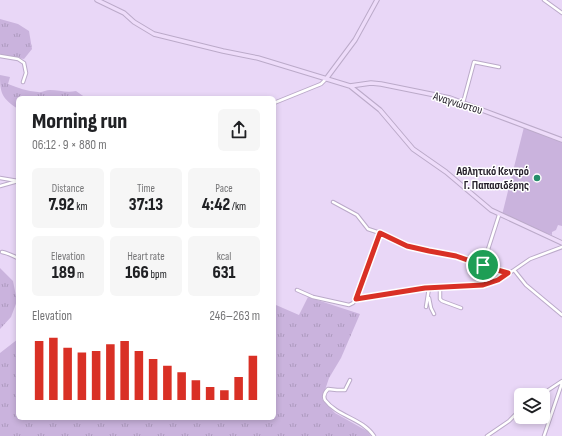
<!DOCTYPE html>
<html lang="en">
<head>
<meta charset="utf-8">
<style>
	body { margin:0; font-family:"Sofia Sans Condensed",sans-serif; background:#f6f6f6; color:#202124; height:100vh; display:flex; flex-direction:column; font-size:15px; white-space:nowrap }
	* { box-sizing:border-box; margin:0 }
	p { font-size:13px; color:#757577 }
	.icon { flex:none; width:22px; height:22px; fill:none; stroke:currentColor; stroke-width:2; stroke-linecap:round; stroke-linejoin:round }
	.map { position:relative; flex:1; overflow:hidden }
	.sheet { position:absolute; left:16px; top:96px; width:260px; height:324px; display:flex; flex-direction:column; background:#fff; border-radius:6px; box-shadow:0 2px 6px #0003 }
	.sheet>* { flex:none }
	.fabs { position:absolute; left:514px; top:388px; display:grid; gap:8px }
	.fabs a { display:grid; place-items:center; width:36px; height:36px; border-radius:6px; background:#fff; box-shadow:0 2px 6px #0003; font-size:20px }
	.pin { position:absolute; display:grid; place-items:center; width:34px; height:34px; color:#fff; margin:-17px; border:2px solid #fff; border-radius:50%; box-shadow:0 1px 4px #0007 }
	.round { display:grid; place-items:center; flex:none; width:42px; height:42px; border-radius:6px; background:#f6f6f6 }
	.overview { display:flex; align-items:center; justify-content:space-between; height:68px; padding:0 16px }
	h1 { font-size:22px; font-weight:800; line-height:30px }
	.metrics { display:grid; grid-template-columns:repeat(3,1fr); gap:6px; height:68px; padding:4px 16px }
	.metrics div { display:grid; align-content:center; border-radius:6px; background:#f6f6f6; text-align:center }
	.metrics b { font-size:17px; font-weight:800 }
	.metrics small { font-size:11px; font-weight:400 }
	.metrics p { font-size:11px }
	.chart { height:112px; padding:8px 16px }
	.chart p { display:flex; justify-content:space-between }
	.chart svg { width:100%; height:72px; margin-top:4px; stroke:#d93025; stroke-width:6 }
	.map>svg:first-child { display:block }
	.grass { fill:url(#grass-tufts) }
	.pitch { fill:#cab3dd }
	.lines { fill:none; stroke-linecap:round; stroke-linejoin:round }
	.street-casing { stroke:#bbaac9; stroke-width:4.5 }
	.secondary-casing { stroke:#bbaac9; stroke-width:5.5 }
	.street { stroke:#fff; stroke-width:2.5 }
	.secondary { stroke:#eedcfa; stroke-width:3.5 }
	.route-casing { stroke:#fff; stroke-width:8 }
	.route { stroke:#d93025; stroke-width:5 }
	.poi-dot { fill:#248d6a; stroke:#fff; stroke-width:1.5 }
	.labels { text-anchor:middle; stroke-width:3; stroke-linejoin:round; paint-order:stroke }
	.street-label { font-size:12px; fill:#26202b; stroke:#fff }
	.poi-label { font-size:12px; font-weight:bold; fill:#26202b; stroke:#fff; text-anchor:end }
</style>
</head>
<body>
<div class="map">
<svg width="562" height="436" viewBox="0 0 562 436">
	<defs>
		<pattern id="grass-tufts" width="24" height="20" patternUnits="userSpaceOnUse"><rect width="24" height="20" fill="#cab3dd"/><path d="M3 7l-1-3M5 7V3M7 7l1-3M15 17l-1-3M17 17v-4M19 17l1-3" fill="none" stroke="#ad9abe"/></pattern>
	</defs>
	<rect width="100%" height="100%" fill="#e9d7f7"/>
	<!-- grass -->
	<path class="grass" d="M0,19L18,24L29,31L32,49L24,59L0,55Z
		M0,75L10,77L8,84C18,88 27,91 38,92C42,93 46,90 50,90C59,90 66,93 76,91L86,98H18V109C2,98 0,94 0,75Z
		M0,268L13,281L17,301L11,317L0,329Z
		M274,292L276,305L299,315L308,297L360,314L341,358L329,378L322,399L335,413L367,431L371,436H0V353L18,339V418H274Z"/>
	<!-- pitch -->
	<path class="pitch" d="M524,127L562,141V226L558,225L556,230L552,232V235L545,233L502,215Z"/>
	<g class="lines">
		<!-- street casing -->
		<g class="street-casing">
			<path id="street" d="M544,0L562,13
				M0,56L18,59L24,63L26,73L23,82
				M274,103L321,84L326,79
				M463,103L474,62L499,67
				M0,178L18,181
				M0,186L18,181
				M333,202L357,215L368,229L380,233
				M562,247L530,259L514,270L526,285L562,315
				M2,252C8,253 13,256 18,258
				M483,265L499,215
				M440,287V299L442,301L461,308
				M297,290L313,297L349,305L353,303L356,299L425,288L483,285L499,280L514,270
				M429,298L431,308L434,314
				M356,299L380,233L407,246L429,251L456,256L490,268L508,273
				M426,307L429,288
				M350,380L345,390H337L328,389C325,392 323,396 325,400C338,417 362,418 374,436
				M541,395L562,381
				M487,436L509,421L521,409
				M544,436L562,383"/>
		</g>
		<!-- secondary casing -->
		<g class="secondary-casing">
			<path id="secondary" d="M97,0L124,13L134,22L154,34L223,51L258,58L350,86L380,110L413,149L446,172L491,210L562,243
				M326,79L355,40L377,0
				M350,86L371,83L381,84L450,98L562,140"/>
		</g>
		<!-- street -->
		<use href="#street" class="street"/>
		<!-- secondary -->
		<use href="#secondary" class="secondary"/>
	</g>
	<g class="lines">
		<!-- route casing -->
		<g class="route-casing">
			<path id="route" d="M380,233L407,246L429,251L456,256L490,268L508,273L498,280L483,285L425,288L356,299Z"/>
		</g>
		<!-- route -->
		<use href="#route" class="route"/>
	</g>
	<!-- markers -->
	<circle class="poi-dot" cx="537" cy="178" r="4"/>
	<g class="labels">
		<!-- street labels -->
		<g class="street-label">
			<text transform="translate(458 103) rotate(17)" y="4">Αναγνώστου</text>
		</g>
		<!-- poi labels -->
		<g class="poi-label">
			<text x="529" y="175">Αθλητικό Κεντρό<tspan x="529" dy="14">Γ. Παπασιδέρης</tspan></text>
		</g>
	</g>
</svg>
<div class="fabs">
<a><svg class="icon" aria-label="layers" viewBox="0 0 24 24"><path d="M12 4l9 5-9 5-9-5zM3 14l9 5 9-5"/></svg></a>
</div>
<div class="pin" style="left:483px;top:265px;background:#1e9e55"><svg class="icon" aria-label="arrive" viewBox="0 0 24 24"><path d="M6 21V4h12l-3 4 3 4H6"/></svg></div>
<section class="sheet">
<div class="overview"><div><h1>Morning run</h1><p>06:12 · 9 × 880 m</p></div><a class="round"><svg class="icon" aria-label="share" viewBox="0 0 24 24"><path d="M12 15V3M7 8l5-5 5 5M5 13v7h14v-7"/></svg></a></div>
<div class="metrics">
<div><p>Distance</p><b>7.92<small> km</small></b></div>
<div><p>Time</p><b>37:13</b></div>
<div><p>Pace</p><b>4:42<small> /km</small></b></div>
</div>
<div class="metrics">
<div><p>Elevation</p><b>189<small> m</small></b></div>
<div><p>Heart rate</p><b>166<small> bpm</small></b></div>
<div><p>kcal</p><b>631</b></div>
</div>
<div class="chart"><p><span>Elevation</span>246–263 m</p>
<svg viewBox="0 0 160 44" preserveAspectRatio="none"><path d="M5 44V8M15 44V6M25 44V12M35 44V15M45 44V14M55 44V10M65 44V8M75 44V14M85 44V19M95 44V23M105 44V27M115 44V32M125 44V36M135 44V38M145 44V30M155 44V17"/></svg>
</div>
</section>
</div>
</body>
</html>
